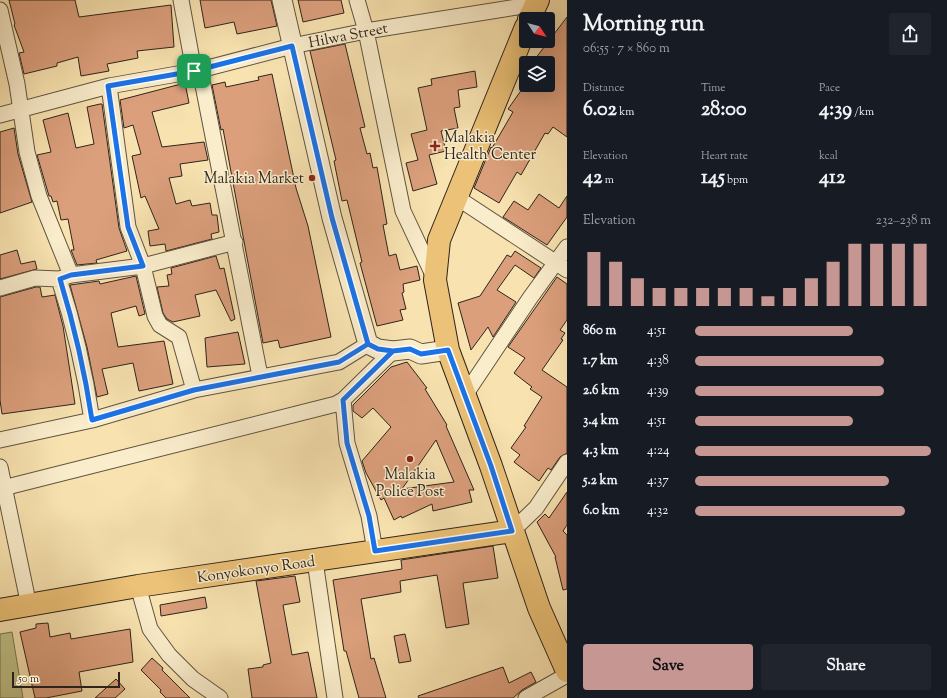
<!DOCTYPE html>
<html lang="en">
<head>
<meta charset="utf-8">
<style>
	body { margin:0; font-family:"Sorts Mill Goudy",serif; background:#20242c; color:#f1f3f6; height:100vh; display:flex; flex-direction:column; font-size:15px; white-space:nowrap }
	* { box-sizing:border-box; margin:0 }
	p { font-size:13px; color:#9ea1a6 }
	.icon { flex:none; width:22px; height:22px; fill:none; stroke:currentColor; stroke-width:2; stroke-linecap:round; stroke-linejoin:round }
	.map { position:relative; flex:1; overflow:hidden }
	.drawer { display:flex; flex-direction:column; background:#171b24; width:380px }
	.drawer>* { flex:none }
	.needle { width:26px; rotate:126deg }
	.controls { position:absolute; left:519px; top:12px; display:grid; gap:8px }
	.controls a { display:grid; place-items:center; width:36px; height:36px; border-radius:4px; background:#171b24; box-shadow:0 4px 16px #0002; font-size:20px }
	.scale { position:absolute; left:12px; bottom:10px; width:108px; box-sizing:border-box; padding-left:4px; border:2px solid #2e241c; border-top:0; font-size:11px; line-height:14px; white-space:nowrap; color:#2e241c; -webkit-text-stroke:3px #faedcc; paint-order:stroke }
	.pin { position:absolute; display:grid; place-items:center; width:34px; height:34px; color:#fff; margin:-17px; border-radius:8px; box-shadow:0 2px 6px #0006 }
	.round { display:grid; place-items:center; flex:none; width:42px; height:42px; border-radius:4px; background:#20242c }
	.overview { display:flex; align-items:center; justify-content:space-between; height:68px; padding:0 16px }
	h1 { font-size:22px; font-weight:700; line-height:30px }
	.stats { display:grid; grid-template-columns:repeat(3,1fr); gap:6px; height:68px; padding:4px 16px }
	.stats div { display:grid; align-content:center }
	.stats b { font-size:20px; font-weight:700 }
	.stats small { font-size:11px; font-weight:400 }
	.stats p { font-size:11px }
	.chart { height:112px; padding:8px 16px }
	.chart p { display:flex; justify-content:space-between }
	.chart svg { width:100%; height:72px; margin-top:4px; stroke:#c59692; stroke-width:6 }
	.primary-button { display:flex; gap:8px; margin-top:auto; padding:8px 16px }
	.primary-button a { flex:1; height:46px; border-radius:4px; background:#c59692; color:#111; font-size:16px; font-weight:700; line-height:46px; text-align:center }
	.primary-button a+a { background:#20242c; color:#f1f3f6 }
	ul { padding:0 16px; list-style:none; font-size:13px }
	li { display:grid; grid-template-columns:64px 48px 1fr; align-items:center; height:30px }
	li i { height:10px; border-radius:5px; background:#c59692 }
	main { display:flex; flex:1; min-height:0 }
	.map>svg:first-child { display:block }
	.green { fill:#c0c389; stroke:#777452 }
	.building { fill:#db9f7c; stroke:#2e241c; fill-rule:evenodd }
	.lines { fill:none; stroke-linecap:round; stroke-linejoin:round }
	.minor-casing { stroke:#605441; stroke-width:17 }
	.tertiary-casing { stroke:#605441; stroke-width:21 }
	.primary-casing { stroke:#2e241c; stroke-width:24 }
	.minor { stroke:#faedcc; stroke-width:15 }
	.tertiary { stroke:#faedcc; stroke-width:19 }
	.primary { stroke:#ecc278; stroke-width:22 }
	.route-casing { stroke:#fff; stroke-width:8 }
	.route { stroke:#1a73e8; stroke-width:5 }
	.poi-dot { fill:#8f2418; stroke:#faedcc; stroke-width:1.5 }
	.labels { text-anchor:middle; stroke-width:3; stroke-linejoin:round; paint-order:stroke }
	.street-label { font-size:15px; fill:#2e241c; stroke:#faedcc }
	.poi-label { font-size:15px; fill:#2e241c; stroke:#faedcc; text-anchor:start }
</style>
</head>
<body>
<main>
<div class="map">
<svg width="567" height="698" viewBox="0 0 567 698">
	<rect width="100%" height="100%" fill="#f8e3b0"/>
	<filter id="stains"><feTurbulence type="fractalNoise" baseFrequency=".005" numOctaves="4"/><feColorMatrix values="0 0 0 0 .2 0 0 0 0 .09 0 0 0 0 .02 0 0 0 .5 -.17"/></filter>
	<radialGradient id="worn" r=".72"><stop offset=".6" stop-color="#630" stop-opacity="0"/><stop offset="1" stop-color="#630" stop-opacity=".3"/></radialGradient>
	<!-- green -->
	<path class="green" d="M12,632L23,698H0V634Z"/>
	<!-- building -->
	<path class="building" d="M9,0H75L79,17L171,5L174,47L137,51L138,58L107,64L109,71L81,76L78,57L57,63V66L24,74L19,53L24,52L14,25L15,24Z
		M200,0H271L277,26L237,34L234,22L205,28Z
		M298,0H341L344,13L303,22Z
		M567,17V137L553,127L548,134L545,133L521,175L517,172L499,203L474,188L491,147L492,148L513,112L508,109L525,85H548V63H532Z
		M345,44L365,127L360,128L367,154L370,153L373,168L377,167L387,224L383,225L389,256L396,254L400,270L417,266L420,280L403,284L404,292L402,293L406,309L400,310L403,320L377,326L360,263L362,262L347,200L342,201L334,161L336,160L310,51Z
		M475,71L477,87L458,90L460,107L454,108L458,128L441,131L446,151L429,155L437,184L413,191L406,163L418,160L411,134L427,130L418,88L432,85L431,79Z
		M272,74L296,188L308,226L331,337L280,348L278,340L263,343L223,129L221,130L212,85L225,82L226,87L259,80L258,77Z
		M185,83L189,103L152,112L162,147L204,142L208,160L180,164L182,176L169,178L176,204L190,200L192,206L210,203L212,215H217L219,232L211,234L212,239L166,251L165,244L150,246L148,231L159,229L145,196L141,198L132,156L141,154L133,125L124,128L120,100Z
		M100,104H102L119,228L127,251L96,260L97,263L77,265L71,250H74L68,219L61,220L57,201L53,202L51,196H49L37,155L51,152L43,120L68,113L76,148L94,144L87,107Z
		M14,128L18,154L32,202L0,213V132Z
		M539,194L559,208L567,196V217L547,245L503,217L514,201L528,210Z
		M17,250L21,264L35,261L37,269L0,279V255Z
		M515,251L541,268L534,278L515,265L497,290L516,302L493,337L488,327L471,350L458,303L480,296L507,255L511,257Z
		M216,256L220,269L224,268L235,319L231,321L216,290L195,295L200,316L173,322L167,319L163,313L157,287L169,286L167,275L172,274L171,268Z
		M136,276L145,314L139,316L136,306L111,313L118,347L164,341L173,384L139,391L133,363L102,369L108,394L97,397L87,347L70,285L99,281L100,284Z
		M557,277L567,284V320L560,330L565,333L561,339L563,340L542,370L567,387V453L560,457L551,470L548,468L539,481L514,462L520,455L511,448L526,427L524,426L542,397L530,389L532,387L514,373L525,358L508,347Z
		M36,287H40L42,297L55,295L63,326L75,404L2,414L0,400V297Z
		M238,332L245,364L207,367L205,338Z
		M407,362L427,388L425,389L447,425L446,426L474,490H469L472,502L433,511L432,504L402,518L401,516L394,520L384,498L381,500L366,473L362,461L391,427L373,408L362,418L353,411V405L391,367ZM436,440L454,482L402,489Z
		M567,492V525L563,531L567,535V589L563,590L555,557H556L537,522L545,514L549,518Z
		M493,546L498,578L463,583L469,624L446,628L437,575L400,581L401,592L361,599L371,659L374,658L386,698H359L346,651H344L333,580L402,569L401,560Z
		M295,576L300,602L283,605L292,655L308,652L317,698H252L248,669L263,667V665L271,663L256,581Z
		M205,597L207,608L161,616L160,605Z
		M48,623L50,637L70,633L71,639L130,629L133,662L79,672L82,691L46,698H35L20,632L36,628V624Z
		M405,634L411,661L399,663L394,636Z
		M152,658L163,668L162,670L190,698H166L160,692L161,690L141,670Z
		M503,667L509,683L531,672L536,682L522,690L513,698H419L418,696Z
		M116,679L125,689L115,698H95Z"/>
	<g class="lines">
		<!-- minor casing -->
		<g class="minor-casing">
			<path id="minor" d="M181,0L194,71
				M357,0L366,31L403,211L435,279
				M0,10L17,84L27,152L39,196L71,275
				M200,70L260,376
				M109,86L128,227L143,266L155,316L160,325L179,337L194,390
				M0,115L109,86L200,70L292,46L366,31L536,4
				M456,197L567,270
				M59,279C74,325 85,373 92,420
				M0,288L35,278L59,279L71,275L143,266L235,242
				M465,395L530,298L567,247
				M343,400L347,443L369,516L375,551
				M0,440L92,420L194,390L339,362L368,344
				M0,467L29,606
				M3,488L336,404L343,400L393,351
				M512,531L536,508L567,462
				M315,561L335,698
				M138,586L150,629L169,655L193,679L220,698
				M526,698L567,675"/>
		</g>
		<!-- tertiary casing -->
		<g class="tertiary-casing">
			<path id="tertiary" d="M282,0L332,218L368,344L378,349L393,351L410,349L421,354L448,350"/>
		</g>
		<!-- primary casing -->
		<g class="primary-casing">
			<path id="primary" d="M529,19L538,0
				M526,27L439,240L435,280L448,350L491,466L539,608L567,671
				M0,610L138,586L512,531"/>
		</g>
		<!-- minor -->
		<use href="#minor" class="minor"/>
		<!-- tertiary -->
		<use href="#tertiary" class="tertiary"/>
		<!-- primary -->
		<use href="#primary" class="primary"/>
	</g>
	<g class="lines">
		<!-- route casing -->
		<g class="route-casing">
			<path id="route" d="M194,71L108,86L128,227L143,266L71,275L60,279C74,325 85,373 92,420L194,390L339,362L368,344L378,349L393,351L343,400L347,443L369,516L375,551L512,531L491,466L448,350L421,354L410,349L393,351L378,349L368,344L332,218L292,46L194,71"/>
		</g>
		<!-- route -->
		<use href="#route" class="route"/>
	</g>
	<!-- markers -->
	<g class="poi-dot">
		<path d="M433 140h4v4h4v4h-4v4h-4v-4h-4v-4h4z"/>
		<circle cx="312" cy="178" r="4"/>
		<circle cx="410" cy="459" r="4"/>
	</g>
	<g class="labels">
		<!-- street labels -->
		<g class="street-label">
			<text transform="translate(348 35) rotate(-11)" y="5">Hilwa Street</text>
			<text transform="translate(256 569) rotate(-8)" y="5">Konyokonyo Road</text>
		</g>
		<!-- poi labels -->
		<g class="poi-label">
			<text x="444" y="142">Malakia<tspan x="444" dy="17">Health Center</tspan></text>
			<text x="304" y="183" text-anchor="end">Malakia Market</text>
			<text x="410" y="479" text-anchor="middle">Malakia<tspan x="410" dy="17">Police Post</tspan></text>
		</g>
	</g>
	<rect width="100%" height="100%" filter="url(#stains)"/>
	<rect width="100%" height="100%" fill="url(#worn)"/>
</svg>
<div class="controls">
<a><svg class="needle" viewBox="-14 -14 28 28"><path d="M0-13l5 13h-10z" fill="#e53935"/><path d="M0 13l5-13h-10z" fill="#9ea1a6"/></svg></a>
<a><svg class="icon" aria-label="layers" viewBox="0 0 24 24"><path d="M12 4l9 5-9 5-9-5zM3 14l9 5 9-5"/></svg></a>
</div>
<div class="scale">50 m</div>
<div class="pin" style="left:194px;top:71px;background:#1e9e55"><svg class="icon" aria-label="arrive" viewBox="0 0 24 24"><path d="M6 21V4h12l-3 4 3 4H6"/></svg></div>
</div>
<section class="drawer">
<div class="overview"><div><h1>Morning run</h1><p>06:55 · 7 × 860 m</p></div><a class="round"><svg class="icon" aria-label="share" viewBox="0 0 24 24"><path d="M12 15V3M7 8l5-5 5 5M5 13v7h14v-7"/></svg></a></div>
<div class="stats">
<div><p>Distance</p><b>6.02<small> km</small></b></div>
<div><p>Time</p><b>28:00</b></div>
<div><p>Pace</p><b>4:39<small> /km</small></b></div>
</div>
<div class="stats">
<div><p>Elevation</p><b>42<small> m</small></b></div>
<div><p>Heart rate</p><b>145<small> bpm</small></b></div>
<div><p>kcal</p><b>412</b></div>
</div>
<div class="chart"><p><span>Elevation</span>232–238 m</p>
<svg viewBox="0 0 160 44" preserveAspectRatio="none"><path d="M5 44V11M15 44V17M25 44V27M35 44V33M45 44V33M55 44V33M65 44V33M75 44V33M85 44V38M95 44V33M105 44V27M115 44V17M125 44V6M135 44V6M145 44V6M155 44V6"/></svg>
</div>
<ul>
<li><b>860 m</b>4:51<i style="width:67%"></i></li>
<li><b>1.7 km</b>4:38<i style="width:80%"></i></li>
<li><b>2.6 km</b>4:39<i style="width:80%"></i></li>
<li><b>3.4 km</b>4:51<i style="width:67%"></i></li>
<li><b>4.3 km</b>4:24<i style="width:100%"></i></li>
<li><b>5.2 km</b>4:37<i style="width:82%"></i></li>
<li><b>6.0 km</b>4:32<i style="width:89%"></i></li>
</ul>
<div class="primary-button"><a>Save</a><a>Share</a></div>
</section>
</main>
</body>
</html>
